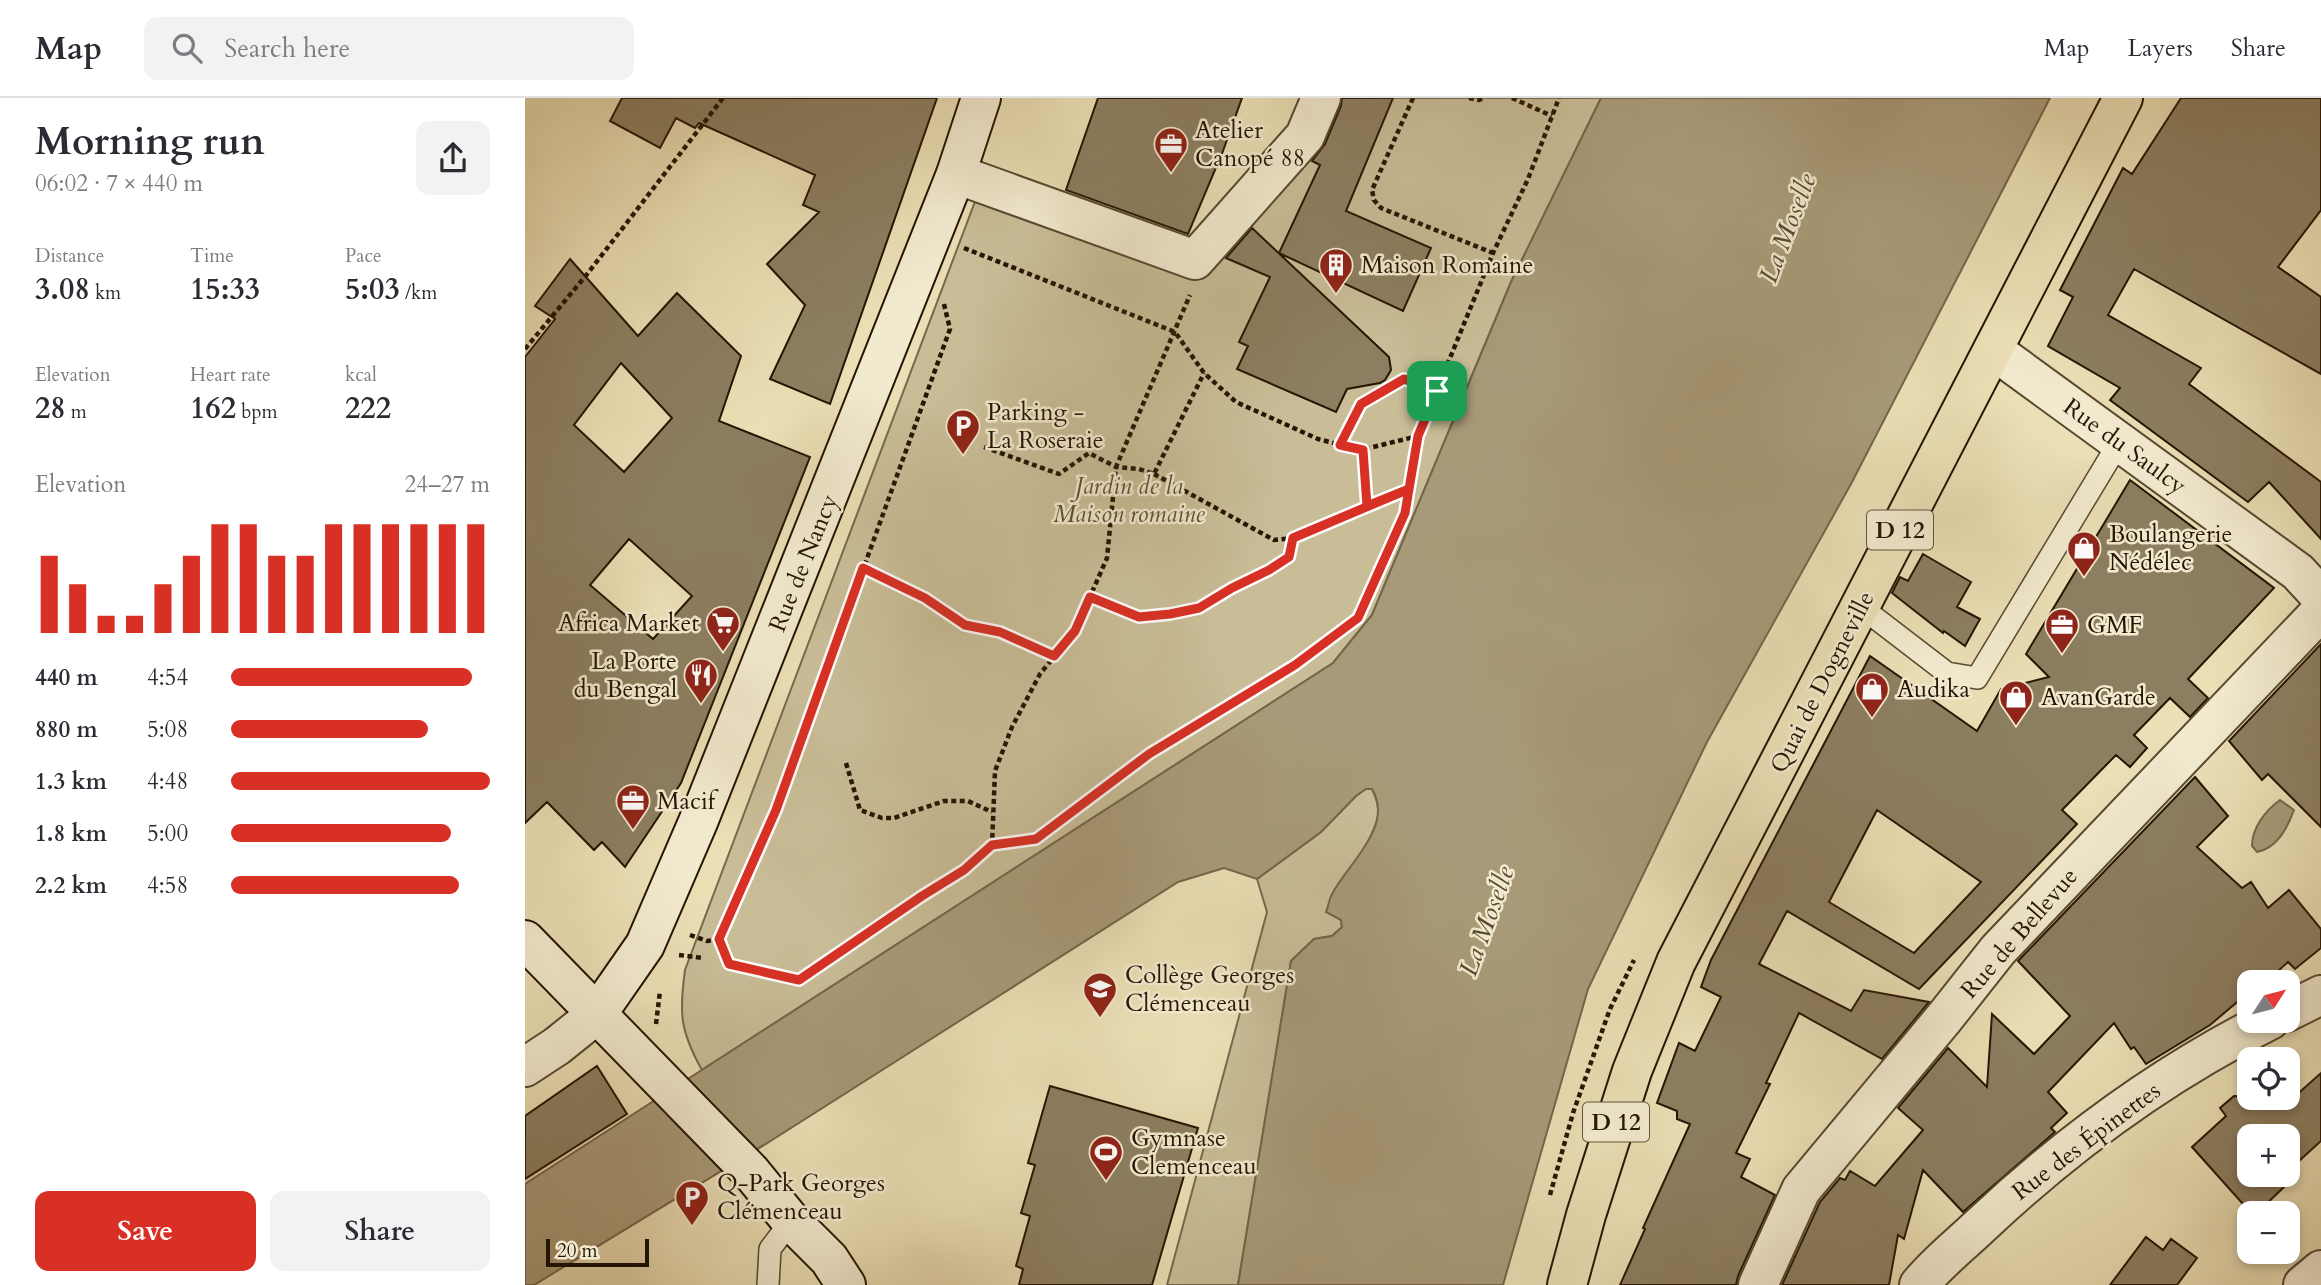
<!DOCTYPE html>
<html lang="en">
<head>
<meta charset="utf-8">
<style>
	body { margin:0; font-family:Cardo,serif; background:#f2f2f3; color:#2b2b33; height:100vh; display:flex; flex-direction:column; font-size:26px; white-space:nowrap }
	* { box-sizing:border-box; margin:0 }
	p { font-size:23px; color:#7c7c81 }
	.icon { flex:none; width:38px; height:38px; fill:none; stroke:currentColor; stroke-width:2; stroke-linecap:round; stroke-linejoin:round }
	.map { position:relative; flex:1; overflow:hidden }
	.side { display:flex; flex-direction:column; background:#fff; width:525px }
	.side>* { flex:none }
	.needle { width:46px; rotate:54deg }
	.fabs { position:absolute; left:1712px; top:872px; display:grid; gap:14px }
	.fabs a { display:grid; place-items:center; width:63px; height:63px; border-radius:14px; background:#fff; box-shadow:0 4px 10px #0003; font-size:35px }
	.scale { position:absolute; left:21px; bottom:18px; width:103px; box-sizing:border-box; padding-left:7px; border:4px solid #251503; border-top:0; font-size:19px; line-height:24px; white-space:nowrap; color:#251503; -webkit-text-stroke:5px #f2eacf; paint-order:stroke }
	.pin { position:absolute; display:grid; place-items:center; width:60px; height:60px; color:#fff; margin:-30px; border-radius:14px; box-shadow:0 4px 10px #0006 }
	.round { display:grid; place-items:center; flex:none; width:74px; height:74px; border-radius:14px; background:#f2f2f3 }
	.summary { display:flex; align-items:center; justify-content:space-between; height:119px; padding:0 35px }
	h1 { font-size:38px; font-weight:800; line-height:52px }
	.figures { display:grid; grid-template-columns:repeat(3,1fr); gap:10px; height:119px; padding:7px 35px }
	.figures div { display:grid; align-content:center }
	.figures b { font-size:30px; font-weight:800 }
	.figures small { font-size:19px; font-weight:400 }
	.figures p { font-size:19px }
	.chart { height:196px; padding:14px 35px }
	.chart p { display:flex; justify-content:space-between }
	.chart svg { width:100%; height:126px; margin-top:7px; stroke:#d93025; stroke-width:6 }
	.button { display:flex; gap:14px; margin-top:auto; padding:14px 35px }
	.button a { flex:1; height:80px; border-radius:14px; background:#d93025; color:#fff; font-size:28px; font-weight:800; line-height:80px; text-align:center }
	.button a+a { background:#f2f2f3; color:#2b2b33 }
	ul { padding:0 35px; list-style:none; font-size:23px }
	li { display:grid; grid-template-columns:112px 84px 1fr; align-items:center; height:52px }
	li i { height:18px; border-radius:9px; background:#d93025 }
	header { display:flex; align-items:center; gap:42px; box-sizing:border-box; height:98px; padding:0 35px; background:#fff; border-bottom:2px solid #e1e1e2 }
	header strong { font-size:33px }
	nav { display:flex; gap:38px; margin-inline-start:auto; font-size:24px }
	.search { width:490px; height:63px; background:#f2f2f3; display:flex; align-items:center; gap:18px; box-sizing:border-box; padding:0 24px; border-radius:14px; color:#7c7c81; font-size:26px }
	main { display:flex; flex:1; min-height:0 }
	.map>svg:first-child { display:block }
	.green { fill:#c9bd97; stroke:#77694d; stroke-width:2 }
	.water { fill:#a89a78; stroke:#746549; stroke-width:2 }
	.building { fill:#8c7e60; stroke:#251503; stroke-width:2; fill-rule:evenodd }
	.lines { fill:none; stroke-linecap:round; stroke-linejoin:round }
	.service-casing { stroke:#564830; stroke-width:24 }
	.minor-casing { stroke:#564830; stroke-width:42 }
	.tertiary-casing { stroke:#564830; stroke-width:42 }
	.secondary-casing { stroke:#251503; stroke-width:42 }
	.primary-casing { stroke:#251503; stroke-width:42 }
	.path { stroke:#251503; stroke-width:4.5; stroke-dasharray:5 3.5; stroke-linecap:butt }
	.service { stroke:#f2eacf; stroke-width:21 }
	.minor { stroke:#f2eacf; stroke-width:38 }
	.tertiary { stroke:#f2eacf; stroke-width:38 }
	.secondary { stroke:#f2eacf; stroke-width:38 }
	.primary { stroke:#ebdfb5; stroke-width:38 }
	.route-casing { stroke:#fff; stroke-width:14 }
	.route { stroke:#d93025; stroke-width:9 }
	.labels { text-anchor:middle; stroke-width:5; stroke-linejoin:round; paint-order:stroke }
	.shield { fill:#f2eacf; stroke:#625540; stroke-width:2 }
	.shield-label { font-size:23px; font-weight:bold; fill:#251503 }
	.poi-label { font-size:24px; fill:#251503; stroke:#f2eacf; text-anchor:start }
	.street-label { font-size:24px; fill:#251503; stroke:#f2eacf }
	.park-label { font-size:24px; font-style:italic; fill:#5e5037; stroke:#f2eacf }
	.water-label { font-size:26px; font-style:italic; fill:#594a32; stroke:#f2eacf }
</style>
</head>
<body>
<header>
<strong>Map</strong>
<div class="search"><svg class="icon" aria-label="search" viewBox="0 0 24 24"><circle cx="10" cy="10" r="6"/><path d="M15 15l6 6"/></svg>Search here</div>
<nav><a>Map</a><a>Layers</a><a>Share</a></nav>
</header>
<main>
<section class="side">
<div class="summary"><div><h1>Morning run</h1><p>06:02 · 7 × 440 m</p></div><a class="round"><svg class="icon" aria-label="share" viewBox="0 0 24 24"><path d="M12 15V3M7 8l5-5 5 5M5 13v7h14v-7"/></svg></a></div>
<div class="figures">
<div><p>Distance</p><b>3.08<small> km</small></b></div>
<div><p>Time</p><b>15:33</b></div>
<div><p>Pace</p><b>5:03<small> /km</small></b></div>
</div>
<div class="figures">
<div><p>Elevation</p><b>28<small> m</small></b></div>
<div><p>Heart rate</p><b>162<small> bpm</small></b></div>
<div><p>kcal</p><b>222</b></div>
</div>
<div class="chart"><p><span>Elevation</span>24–27 m</p>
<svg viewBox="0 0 160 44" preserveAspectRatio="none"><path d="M5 44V17M15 44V27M25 44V38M35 44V38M45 44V27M55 44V17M65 44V6M75 44V6M85 44V17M95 44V17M105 44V6M115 44V6M125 44V6M135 44V6M145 44V6M155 44V6"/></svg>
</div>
<ul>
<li><b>440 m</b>4:54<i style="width:93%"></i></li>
<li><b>880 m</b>5:08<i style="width:76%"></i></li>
<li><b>1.3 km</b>4:48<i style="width:100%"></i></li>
<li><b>1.8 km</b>5:00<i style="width:85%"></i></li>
<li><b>2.2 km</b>4:58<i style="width:88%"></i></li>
</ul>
<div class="button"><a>Save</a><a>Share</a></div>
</section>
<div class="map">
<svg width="1796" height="1187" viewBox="0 0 1796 1187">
	<rect width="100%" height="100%" fill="#ebdfb5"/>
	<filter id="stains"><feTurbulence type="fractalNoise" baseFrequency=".00286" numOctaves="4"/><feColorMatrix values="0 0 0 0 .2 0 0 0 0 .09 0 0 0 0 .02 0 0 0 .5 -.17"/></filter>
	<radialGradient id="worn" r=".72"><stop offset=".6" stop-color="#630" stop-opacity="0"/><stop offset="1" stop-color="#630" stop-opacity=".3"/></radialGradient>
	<!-- green -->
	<path class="green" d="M796,0H1076L986,184L847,517L808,565L177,972C155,933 154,915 160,872L457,85L670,162Z
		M840,691H847C851,699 854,708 853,717C852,735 813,795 802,814L816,822L817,829L807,838L789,841L766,863L713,1187H642L742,814L732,781L796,734L831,698Z"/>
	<!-- water -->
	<path class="water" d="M1076,0H1525L1326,386L1182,644L1063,891L978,1187H713L766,863L789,841L807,838L817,829L816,822L801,814C803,809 804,803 806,798C821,767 870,729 847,691H841L831,698L796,734L732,781L699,770L653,784L244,1044L9,1187H0V1086L808,565L847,517L986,184Z
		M1755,702L1769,712C1762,731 1752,750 1732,754L1727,748C1727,730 1740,713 1755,702Z"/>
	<!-- building -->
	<path class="building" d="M97,0H412L305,306L245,281L280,207L242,166L294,114L278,107L290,77L174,25L170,30L151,20L135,50L85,23Z
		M573,0H717L698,53L663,136L541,92Z
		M817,0H868L821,113L906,150L878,213L754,155L795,67L787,63L800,46L816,8Z
		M1656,0H1796V112L1753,169L1796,199V276L1609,171L1583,217L1676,270L1664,286L1796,384V441L1744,384L1723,404L1585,302L1595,290L1523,248L1548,199L1535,192L1598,70L1607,76Z
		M727,130L864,259L866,272L860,282L855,285L822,291L811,314L712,271L723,248L714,244L745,179L701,160Z
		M45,161L113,238L152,195L216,258L194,323L285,359L156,685L100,769L77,744L69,752L22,704L0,725V259L30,221L10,208ZM96,265L147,320L99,374L49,327ZM104,441L167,498L128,541L65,487Z
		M1605,382L1749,490L1663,581L1683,600L1665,619L1645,600L1609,637L1622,650L1605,669L1591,657L1537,712L1552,726L1394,891L1262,813L1234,866L1326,913L1339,892L1404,904L1357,961L1274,915L1241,985L1245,986L1211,1055L1225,1061L1216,1079L1250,1097L1213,1178L1211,1187H1095L1120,1131L1118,1130L1165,1026L1152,1021V1013L1132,1005L1154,945L1170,953L1196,899L1176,889L1186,862L1345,558L1452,633L1476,591L1524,579L1501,556ZM1352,712L1456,784L1389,855L1304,804Z
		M1398,456L1446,484L1432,509L1455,521L1440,548L1419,533L1418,535L1367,495L1375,479L1383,483Z
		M1796,546V729L1743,676L1737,682L1704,643Z
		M1670,679L1703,718L1672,749L1717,790L1726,784L1743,810L1764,792L1796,831V850L1770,871L1763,864L1741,884H1724V894L1685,927L1621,966L1609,949L1606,951L1589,925L1523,994L1542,1015L1526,1030L1530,1034L1438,1114L1398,1072L1379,1141L1373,1137L1364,1187H1257L1295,1104L1315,1080L1320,1082L1325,1073L1350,1088L1398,1032L1373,1010L1423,950L1462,989L1467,916L1509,956L1545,918L1493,863Z
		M72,968L102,1016L0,1081V1018Z
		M1796,975V1043L1762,1074V1038H1724V1076H1760L1756,1080L1762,1086L1732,1115H1726L1667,1049L1701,1018L1695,1010L1709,998L1768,1000Z
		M525,988L673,1030L627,1187H494L498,1171L491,1168L505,1118L496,1115L510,1067L503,1065Z
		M1621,1139L1638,1152L1646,1141L1672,1160L1652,1187H1585Z"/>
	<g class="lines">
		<!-- service casing -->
		<g class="service-casing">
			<path id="service" d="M1336,509L1422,575L1452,580L1595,343
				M243,1187L245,1151L266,1123"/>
		</g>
		<!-- minor casing -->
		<g class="minor-casing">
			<path id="minor" d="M431,76L670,162L780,38L796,0
				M1468,252L1773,474L1796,499
				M1762,914L1796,897
				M1233,1187L1276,1092L1420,919L1473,852L1796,513
				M1394,1187C1412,1165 1435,1147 1455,1128C1542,1046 1639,975 1745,922
				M1778,1187L1796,1172"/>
		</g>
		<!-- tertiary casing -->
		<g class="tertiary-casing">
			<path id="tertiary" d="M0,969L32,948L72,916"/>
		</g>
		<!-- secondary casing -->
		<g class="secondary-casing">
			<path id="secondary" d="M0,842L226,1074L266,1123L304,1161L321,1187
				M72,916L120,847L173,724L431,76L456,0"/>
		</g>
		<!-- primary casing -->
		<g class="primary-casing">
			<path id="primary" d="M1042,1187L1061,1117L1107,973L1151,864L1598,0"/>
		</g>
		<!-- path -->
		<path class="path" d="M888,0L847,92L849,102L856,110L968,155
			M944,0L954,2L959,0
			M987,0L1027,18
			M439,150L650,234L679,275L711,304L793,341L836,352L893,338
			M419,206L425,231L251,712L194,841L204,866L274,882L397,798L439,772L467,747L470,673L487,629L515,576L550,533L582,460L591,369L665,197
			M0,251L63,175L198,0
			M815,347L836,306L879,281L912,293
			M459,349L534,376L564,355L591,369L614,371L629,376L679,275
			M838,352L842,408
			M629,376L749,442L768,440L884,392
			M338,470L400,500L440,527L475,534L529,558
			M565,499L614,519L645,516L674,510L707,490L745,472L764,459L768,440
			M321,665L335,712L357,720H369L419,703H443L467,714
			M467,747L511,741L624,656L770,567L833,520L880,415L893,338L968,155L1003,81L1034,0
			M165,837L182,843L194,841
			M154,857L178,860
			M131,926L135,893
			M1025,1097L1048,1015L1085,911L1109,862"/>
		<!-- service -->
		<use href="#service" class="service"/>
		<!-- minor -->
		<use href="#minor" class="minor"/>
		<!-- tertiary -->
		<use href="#tertiary" class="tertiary"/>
		<!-- secondary -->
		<use href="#secondary" class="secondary"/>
		<!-- primary -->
		<use href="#primary" class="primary"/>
	</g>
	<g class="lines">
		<!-- route casing -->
		<g class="route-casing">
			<path id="route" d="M912,293L893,338L884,391L768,440L764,459L744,472L707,490L674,510L645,516L614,519L565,499L550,533L529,558L475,534L440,527L400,500L338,470L251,712L194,841L204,866L274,882L397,798L439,772L467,747L511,741L624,656L770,567L833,520L880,415L884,391L842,408L838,352L815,347L836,306L879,281L912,293"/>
		</g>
		<!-- route -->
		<use href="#route" class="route"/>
	</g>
	<!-- icons -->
	<defs>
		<g id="office-pin" transform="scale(1.75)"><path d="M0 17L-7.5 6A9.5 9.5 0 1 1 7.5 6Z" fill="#8f2418" stroke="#f2eacf"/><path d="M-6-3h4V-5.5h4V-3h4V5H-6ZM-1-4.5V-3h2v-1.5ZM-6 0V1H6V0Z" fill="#fff"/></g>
		<g id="building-pin" transform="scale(1.75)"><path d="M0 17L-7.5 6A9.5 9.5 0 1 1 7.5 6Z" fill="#8f2418" stroke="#f2eacf"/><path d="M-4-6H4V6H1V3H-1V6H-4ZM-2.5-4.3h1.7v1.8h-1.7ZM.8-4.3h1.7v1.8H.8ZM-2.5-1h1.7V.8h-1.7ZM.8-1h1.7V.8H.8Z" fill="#fff"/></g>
		<g id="parking-pin" transform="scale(1.75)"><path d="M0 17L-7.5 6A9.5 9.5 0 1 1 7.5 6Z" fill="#8f2418" stroke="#f2eacf"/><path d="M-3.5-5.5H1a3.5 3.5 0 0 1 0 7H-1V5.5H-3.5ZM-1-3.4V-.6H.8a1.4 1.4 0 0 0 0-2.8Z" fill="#fff"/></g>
		<g id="shop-pin" transform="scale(1.75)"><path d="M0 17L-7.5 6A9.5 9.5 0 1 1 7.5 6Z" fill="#8f2418" stroke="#f2eacf"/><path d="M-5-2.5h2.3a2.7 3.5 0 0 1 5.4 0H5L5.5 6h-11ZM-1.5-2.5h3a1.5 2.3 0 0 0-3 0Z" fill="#fff"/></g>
		<g id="supermarket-pin" transform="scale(1.75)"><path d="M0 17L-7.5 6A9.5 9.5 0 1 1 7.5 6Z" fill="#8f2418" stroke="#f2eacf"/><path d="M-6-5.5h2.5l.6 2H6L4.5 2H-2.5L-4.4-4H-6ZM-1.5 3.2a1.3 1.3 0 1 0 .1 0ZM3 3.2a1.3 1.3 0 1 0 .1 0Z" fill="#fff"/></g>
		<g id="restaurant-pin" transform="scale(1.75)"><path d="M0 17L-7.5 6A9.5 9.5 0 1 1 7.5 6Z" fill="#8f2418" stroke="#f2eacf"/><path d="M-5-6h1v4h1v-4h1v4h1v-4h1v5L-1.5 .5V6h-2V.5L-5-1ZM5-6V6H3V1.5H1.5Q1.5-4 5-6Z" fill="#fff"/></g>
		<g id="school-pin" transform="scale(1.75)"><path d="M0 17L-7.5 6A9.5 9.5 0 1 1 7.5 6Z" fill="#8f2418" stroke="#f2eacf"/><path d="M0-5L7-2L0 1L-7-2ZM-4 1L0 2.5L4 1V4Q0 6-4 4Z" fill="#fff"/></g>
		<g id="stadium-pin" transform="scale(1.75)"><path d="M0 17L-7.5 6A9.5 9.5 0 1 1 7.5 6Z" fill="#8f2418" stroke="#f2eacf"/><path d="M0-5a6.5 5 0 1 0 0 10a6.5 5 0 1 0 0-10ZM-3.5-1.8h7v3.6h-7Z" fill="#fff"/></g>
	</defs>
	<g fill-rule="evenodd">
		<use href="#office-pin" x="646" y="46"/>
		<use href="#building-pin" x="811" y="167"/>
		<use href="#parking-pin" x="438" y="328"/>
		<use href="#shop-pin" x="1559" y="450"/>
		<use href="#supermarket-pin" x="198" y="525"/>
		<use href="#office-pin" x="1537" y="527"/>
		<use href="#restaurant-pin" x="176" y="577"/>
		<use href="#shop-pin" x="1347" y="591"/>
		<use href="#shop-pin" x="1491" y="599"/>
		<use href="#office-pin" x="108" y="703"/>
		<use href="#school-pin" x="575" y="891"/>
		<use href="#stadium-pin" x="581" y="1054"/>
		<use href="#parking-pin" x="167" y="1099"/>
	</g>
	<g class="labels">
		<!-- shield labels -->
		<g class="shield">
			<rect x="1342" y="412.5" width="66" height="39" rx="5"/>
			<rect x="1058" y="1004.5" width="66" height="39" rx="5"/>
		</g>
		<g class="shield-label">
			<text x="1375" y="440">D 12</text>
			<text x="1091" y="1032">D 12</text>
		</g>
		<!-- poi labels -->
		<g class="poi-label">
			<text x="670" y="40">Atelier<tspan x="670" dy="28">Canopé 88</tspan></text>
			<text x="836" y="175">Maison Romaine</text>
			<text x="462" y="322">Parking -<tspan x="462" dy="28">La Roseraie</tspan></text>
			<text x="1584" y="444">Boulangerie<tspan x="1584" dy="28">Nédélec</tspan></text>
			<text x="174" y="533" text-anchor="end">Africa Market</text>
			<text x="1562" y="535">GMF</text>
			<text x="152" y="571" text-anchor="end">La Porte<tspan x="152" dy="28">du Bengal</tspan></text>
			<text x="1372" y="599">Audika</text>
			<text x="1516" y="607">AvanGarde</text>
			<text x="132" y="711">Macif</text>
			<text x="600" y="885">Collège Georges<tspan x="600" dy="28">Clémenceau</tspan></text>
			<text x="606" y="1048">Gymnase<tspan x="606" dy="28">Clemenceau</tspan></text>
			<text x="192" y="1093">Q-Park Georges<tspan x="192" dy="28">Clémenceau</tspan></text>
		</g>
		<!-- street labels -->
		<g class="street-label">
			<text transform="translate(1600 348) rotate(36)" y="8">Rue du Saulcy</text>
			<text transform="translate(278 465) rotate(-68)" y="8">Rue de Nancy</text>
			<text transform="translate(1297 584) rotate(-63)" y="8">Quai de Dogneville</text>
			<text transform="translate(1494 835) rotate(-49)" y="8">Rue de Bellevue</text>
			<text transform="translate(1561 1043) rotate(-37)" y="8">Rue des Épinettes</text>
		</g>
		<!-- park labels -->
		<g class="park-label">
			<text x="604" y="396">Jardin de la<tspan x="604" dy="28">Maison romaine</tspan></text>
		</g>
		<!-- water labels -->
		<g class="water-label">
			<text transform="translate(1262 130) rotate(-69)" y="9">La Moselle</text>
			<text transform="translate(961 823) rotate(-70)" y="9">La Moselle</text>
		</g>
	</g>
	<rect width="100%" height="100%" filter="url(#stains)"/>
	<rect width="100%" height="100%" fill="url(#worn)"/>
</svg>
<div class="fabs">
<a><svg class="needle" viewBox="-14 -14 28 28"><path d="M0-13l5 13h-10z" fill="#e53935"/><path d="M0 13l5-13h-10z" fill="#7c7c81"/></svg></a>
<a><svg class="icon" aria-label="locate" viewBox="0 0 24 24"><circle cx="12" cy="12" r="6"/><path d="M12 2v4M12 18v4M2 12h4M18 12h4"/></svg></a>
<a>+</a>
<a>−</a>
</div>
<div class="scale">20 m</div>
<div class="pin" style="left:912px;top:293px;background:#1e9e55"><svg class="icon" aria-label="arrive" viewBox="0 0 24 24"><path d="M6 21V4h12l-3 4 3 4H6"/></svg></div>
</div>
</main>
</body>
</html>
